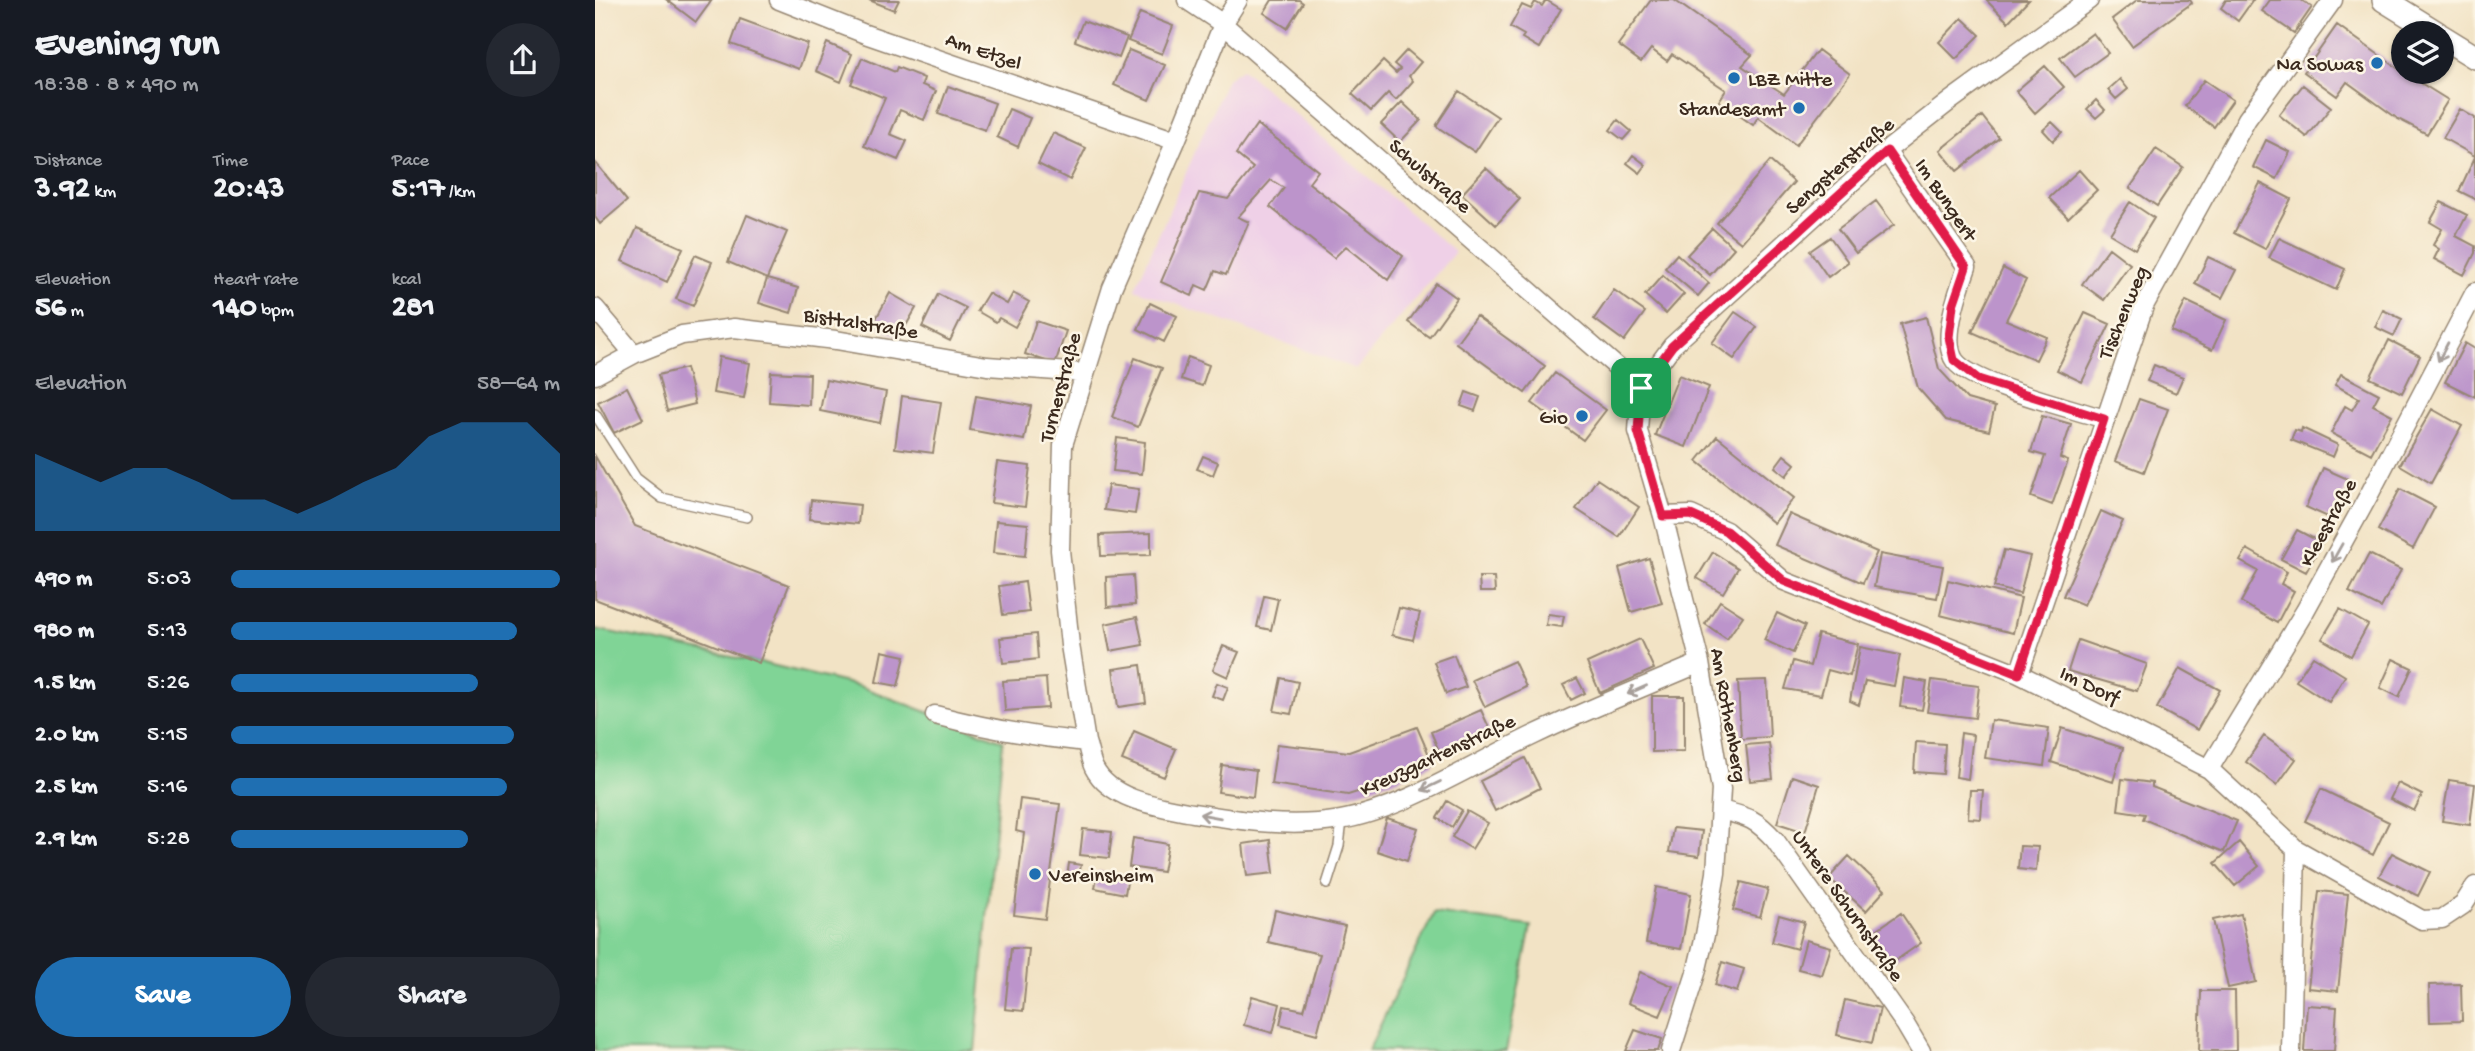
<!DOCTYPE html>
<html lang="en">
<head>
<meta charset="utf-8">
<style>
	body { margin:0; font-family:"Gochi Hand",sans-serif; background:#242831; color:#f1f3f6; height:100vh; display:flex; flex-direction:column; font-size:26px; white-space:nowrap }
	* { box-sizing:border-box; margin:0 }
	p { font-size:23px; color:#9ea1a6 }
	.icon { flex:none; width:38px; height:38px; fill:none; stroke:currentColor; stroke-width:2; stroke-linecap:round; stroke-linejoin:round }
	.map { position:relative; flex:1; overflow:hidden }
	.drawer { display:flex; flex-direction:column; background:#171b24; width:595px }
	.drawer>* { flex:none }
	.fabs { position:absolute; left:1796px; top:21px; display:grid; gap:14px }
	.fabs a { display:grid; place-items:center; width:63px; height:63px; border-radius:50%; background:#171b24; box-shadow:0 2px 5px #0004; font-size:35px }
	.pin { position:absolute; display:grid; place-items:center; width:60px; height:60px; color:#fff; margin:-30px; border-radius:14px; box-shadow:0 4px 10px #0006 }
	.round { display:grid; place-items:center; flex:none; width:74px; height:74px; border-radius:37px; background:#242831 }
	.headline { display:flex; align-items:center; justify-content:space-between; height:119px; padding:0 35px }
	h1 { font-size:38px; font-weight:700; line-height:52px }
	.stats { display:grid; grid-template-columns:repeat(3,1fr); gap:10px; height:119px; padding:7px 35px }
	.stats div { display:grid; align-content:center }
	.stats b { font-size:30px; font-weight:700 }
	.stats small { font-size:19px; font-weight:400 }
	.stats p { font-size:19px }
	.chart { height:196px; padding:14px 35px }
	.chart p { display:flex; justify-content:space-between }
	.chart svg { width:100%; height:126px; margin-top:7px; fill:#1f6fb2; opacity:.7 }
	.action { display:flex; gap:14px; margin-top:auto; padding:14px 35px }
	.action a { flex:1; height:80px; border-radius:42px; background:#1f6fb2; color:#fff; font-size:28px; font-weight:700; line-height:80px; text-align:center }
	.action a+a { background:#242831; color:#f1f3f6 }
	ul { padding:0 35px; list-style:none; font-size:23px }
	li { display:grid; grid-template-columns:112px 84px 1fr; align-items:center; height:52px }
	li i { height:18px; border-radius:9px; background:#1f6fb2 }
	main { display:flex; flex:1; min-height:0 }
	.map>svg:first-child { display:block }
	.built { fill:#efd0e7 }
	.green { fill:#80d496; stroke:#5e7f5a; stroke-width:2 }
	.building { fill:#bc94cb }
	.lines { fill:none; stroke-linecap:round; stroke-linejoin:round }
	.service-casing { stroke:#968672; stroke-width:12 }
	.minor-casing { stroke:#968672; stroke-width:21 }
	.tertiary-casing { stroke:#968672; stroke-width:26 }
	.service { stroke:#fff; stroke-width:9 }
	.minor { stroke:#fff; stroke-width:18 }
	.tertiary { stroke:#fff; stroke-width:23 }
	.oneway { stroke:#a79f9a }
	.route-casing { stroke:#fff; stroke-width:14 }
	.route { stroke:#e11d48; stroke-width:9 }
	.poi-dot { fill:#1f6fb2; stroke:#fcf5e5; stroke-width:2.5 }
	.labels { text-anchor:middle; stroke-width:5; stroke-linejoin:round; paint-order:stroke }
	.street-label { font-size:21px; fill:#3b2a1e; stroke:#fcf5e5 }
	.poi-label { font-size:21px; fill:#3b2a1e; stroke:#fcf5e5; text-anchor:end }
</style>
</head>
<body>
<main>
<section class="drawer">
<div class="headline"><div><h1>Evening run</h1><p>18:38 · 8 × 490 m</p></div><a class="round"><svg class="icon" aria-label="share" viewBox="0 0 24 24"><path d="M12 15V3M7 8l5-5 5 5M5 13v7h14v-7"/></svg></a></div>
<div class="stats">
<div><p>Distance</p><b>3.92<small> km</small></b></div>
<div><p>Time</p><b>20:43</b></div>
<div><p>Pace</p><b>5:17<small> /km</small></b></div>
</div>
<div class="stats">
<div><p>Elevation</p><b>56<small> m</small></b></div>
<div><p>Heart rate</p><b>140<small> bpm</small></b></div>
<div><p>kcal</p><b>281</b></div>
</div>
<div class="chart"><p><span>Elevation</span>58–64 m</p>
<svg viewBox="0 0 160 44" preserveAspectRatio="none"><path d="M0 44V17L10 22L20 27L30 22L40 22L50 27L60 33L70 33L80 38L90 33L100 27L110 22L120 11L130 6L140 6L150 6L160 17V44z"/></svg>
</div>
<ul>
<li><b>490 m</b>5:03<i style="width:100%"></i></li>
<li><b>980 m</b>5:13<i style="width:87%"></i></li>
<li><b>1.5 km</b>5:26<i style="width:75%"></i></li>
<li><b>2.0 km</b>5:15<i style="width:86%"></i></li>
<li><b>2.5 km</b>5:16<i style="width:84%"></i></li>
<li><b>2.9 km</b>5:28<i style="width:72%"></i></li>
</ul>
<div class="action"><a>Save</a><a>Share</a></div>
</section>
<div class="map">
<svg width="1880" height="1051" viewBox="0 0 1880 1051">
	<rect width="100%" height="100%" fill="#fcf5e5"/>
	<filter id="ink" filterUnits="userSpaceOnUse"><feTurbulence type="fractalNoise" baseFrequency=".0143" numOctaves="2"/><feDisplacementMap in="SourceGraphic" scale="14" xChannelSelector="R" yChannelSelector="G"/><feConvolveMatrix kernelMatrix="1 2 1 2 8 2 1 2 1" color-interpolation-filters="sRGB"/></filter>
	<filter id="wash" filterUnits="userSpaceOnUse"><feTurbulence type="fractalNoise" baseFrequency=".00686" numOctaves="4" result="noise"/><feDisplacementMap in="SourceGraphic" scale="28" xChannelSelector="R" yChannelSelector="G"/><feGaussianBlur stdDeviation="1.57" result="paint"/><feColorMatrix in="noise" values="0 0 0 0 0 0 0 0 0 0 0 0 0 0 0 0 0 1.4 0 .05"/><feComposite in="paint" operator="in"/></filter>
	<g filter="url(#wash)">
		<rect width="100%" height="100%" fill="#f2e3c5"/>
		<!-- built -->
		<path class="built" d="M647,69L860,252L761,369L540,289L632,79Z"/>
		<!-- green -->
		<path class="green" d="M0,629L172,664L264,686L408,741L380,1051H0Z
			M839,913L936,926L911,1051H773Z"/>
		<g id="blocks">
			<!-- building -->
			<path class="building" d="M72,0H117L101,22Z
				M274,0H304L299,10Z
				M677,0H704L708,3L692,28L669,13Z
				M951,0L966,9L944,48L927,38L929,35L915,27L927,5L936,9L940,2L947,6Z
				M1056,0H1079L1157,55L1147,66L1189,94L1223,50L1255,74L1201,145L1163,117L1158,125L1124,101L1131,90L1077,54L1072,61L1056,49L1046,62L1023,45Z
				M1391,0H1434L1413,22Z
				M1542,0H1595L1597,3L1537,46L1517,19Z
				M1631,0H1658L1643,21L1626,8Z
				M1675,0H1706L1717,7L1699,33L1667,11Z
				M545,13L578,26L567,54L533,41Z
				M1367,18L1385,35L1361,59L1344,42Z
				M145,19L213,44L204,69L136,44Z
				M488,21L532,37L524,58L480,41Z
				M1742,25L1808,72L1853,100L1832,134L1803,119L1752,82L1742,96L1709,72Z
				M1498,33L1513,53L1480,77L1465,58Z
				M232,43L257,54L246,82L221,71Z
				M534,50L570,65L554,100L519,85Z
				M812,50L826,62L814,76L818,81L801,100L793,93L776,111L757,94L788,61L801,73L805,69L799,64Z
				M267,58L300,72L302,67L329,78L327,85L341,91L329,120L305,110L295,134L312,141L303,160L269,146L290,98L256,84Z
				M1450,66L1469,87L1440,113L1421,91Z
				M1525,79L1533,89L1521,99L1513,90Z
				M1609,80L1638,100L1619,127L1590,106Z
				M1708,85L1736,107L1712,137L1684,115Z
				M353,86L400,103L390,130L343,114Z
				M864,91L903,117L880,152L841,126Z
				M1501,100L1510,110L1501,118L1492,109Z
				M807,102L826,120L805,142L786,124Z
				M414,109L435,118L423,147L402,137Z
				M1865,109L1880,118V156L1848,138Z
				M1387,116L1404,138L1362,171L1345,150Z
				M1023,120L1036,131L1028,140L1015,130Z
				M1457,122L1467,132L1458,141L1448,130Z
				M662,124L723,171L714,183L808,256L793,280L751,246L739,258L675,207L689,188L676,180L643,217L654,222L631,275L620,271L612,290L601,285L597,296L566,282L604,193L633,199L658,168L641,154Z
				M458,133L491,148L475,180L443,164Z
				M1671,140L1695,152L1682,179L1658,167Z
				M1561,149L1588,167L1562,206L1535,188Z
				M1038,155L1051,165L1045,173L1032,163Z
				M1880,157V199L1864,191Z
				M1175,161L1199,182L1146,243L1122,223Z
				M0,162L32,201L5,224L0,217Z
				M891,168L925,199L901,225L867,194Z
				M1484,170L1502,190L1473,218L1454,198Z
				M1665,183L1696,199L1670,249L1639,233Z
				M1281,201L1299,225L1261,253L1243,229Z
				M1535,202L1559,218L1540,249L1515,234Z
				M1846,202L1872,215L1861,236L1880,246V253L1869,275L1839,259L1844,249L1838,245L1847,229L1835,222Z
				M152,215L192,232L172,279L133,262Z
				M42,228L88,248L72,282L27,261Z
				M1117,228L1139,248L1115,275L1092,255Z
				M1235,237L1253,262L1233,277L1215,251Z
				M1684,238L1750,269L1741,290L1674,258Z
				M1514,248L1535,264L1509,300L1487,284Z
				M1082,254L1114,283L1103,296L1070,268Z
				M100,255L117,262L98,306L81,299Z
				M1613,257L1641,270L1627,298L1600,284Z
				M1408,268L1431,280L1411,320L1452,337L1441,360L1377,332Z
				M1068,275L1089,294L1071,314L1050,295Z
				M172,279L203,288L196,313L164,303Z
				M841,283L862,298L834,337L813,322Z
				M1019,290L1050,312L1029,341L999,319Z
				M295,293L321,308L304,338L278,324Z
				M393,293L412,304L418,293L434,302L420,327L404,318L401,322L382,311Z
				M343,294L371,308L355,341L327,327Z
				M1591,301L1631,320L1617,350L1576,331Z
				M555,303L582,316L569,342L543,329Z
				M1788,310L1807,319L1799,336L1780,327Z
				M1140,312L1162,327L1139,359L1117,343Z
				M1490,313L1515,324L1487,382L1462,370Z
				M881,316L950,366L930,393L861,343Z
				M1331,317L1344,369L1372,399L1400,407L1394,431L1351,420L1323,388L1305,324Z
				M441,321L471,331L460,364L430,354Z
				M1794,340L1825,356L1807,393L1775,378Z
				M1870,343L1880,349V397L1850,382Z
				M124,357L155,363L149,398L118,393Z
				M593,357L614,365L607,386L586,379Z
				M540,358L567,368L543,427L517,417Z
				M1559,365L1588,377L1581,393L1552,381Z
				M91,368L100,404L72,411L63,375Z
				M176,372L215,374L214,405L174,402Z
				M960,373L1011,410L988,440L937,403Z
				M1746,374L1784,394L1778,405L1797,415L1776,454L1736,433L1750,406L1757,410L1764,398L1740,385Z
				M1084,375L1114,387L1091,447L1060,435Z
				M231,380L291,392L285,423L225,411Z
				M32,387L48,419L19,433L3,402Z
				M871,392L885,397L880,411L866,406Z
				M307,396L346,402L338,453L300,448Z
				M381,396L436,406L429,440L375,430Z
				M1544,399L1573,409L1549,472L1520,461Z
				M1837,409L1867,426L1836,483L1805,465Z
				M1447,416L1476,424L1465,458L1473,461L1457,505L1436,497L1450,456L1436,452Z
				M1707,428L1743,445L1738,457L1696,440L1700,430L1706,432Z
				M1122,436L1199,498L1179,523L1102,461Z
				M522,438L550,442L547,474L518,471Z
				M1189,455L1200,464L1191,476L1180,467Z
				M0,456L40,526L194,585L164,663L0,599Z
				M608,456L623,462L618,475L602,469Z
				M402,462L435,466L430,507L396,503Z
				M1728,468L1755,480L1737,519L1711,507Z
				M1002,479L1044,507L1024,537L981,509Z
				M513,485L544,489L540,514L509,510Z
				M1805,489L1840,507L1818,549L1783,530Z
				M216,500L265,505L263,524L214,519Z
				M1506,511L1528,521L1489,605L1468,596Z
				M1194,514L1282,552L1268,583L1180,545Z
				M401,521L433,524L430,556L398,553Z
				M1702,530L1727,543L1711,572L1686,559Z
				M556,533V555L506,556L505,535Z
				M1652,549L1692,572L1686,584L1699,591L1682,623L1646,602L1663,571L1645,561Z
				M1409,550L1435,556L1425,594L1399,587Z
				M1118,552L1143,568L1128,593L1102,578Z
				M1285,554L1348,566L1342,598L1279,587Z
				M1774,554L1806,570L1786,608L1754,592Z
				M1054,558L1067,603L1036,612L1024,568Z
				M538,575L540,605L512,607L511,577Z
				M884,577H899L900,592H885Z
				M1353,580L1426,598L1418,633L1345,615Z
				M430,582L434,612L408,615L404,586Z
				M669,596L683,599L676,630L662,627Z
				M1125,601L1148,616L1132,639L1110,624Z
				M804,608L825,613L818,640L797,635Z
				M1745,609L1773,625L1756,656L1727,639Z
				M1182,613L1210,626L1198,653L1169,640Z
				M953,614L969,616L967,627L951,625Z
				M542,617L548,645L515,651L510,624Z
				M441,634L443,659L408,663L405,638Z
				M1223,634L1263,644L1255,676L1233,670L1226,695L1190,689L1198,661L1215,666Z
				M1045,639L1059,669L1005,693L992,663Z
				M1483,640L1552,664L1542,691L1473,671Z
				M628,646L644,652L633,677L618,670Z
				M1265,647L1305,655L1299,686L1270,681L1264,705L1255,701Z
				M287,651L310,656L303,686L281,682Z
				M859,655L871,687L851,694L839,662Z
				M1718,656L1750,676L1734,702L1701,681Z
				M1798,659L1817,668L1804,697L1785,688Z
				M919,661L931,687L890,707L877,680Z
				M546,665L551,703L523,707L518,669Z
				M1585,668L1625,690L1602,730L1562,708Z
				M451,678L453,708L410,711L408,681Z
				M686,678L703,682L696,714L679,711Z
				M982,678L990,693L976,700L968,685Z
				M1309,678L1332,682L1327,710L1305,707Z
				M1172,680L1175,737L1146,739L1143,681Z
				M1337,680L1384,686L1380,718L1332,712Z
				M622,683L633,687L628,700L617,696Z
				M1057,696H1089V751L1057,752Z
				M886,710L897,734L846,756L836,732Z
				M1396,720L1454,728L1449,766L1390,758Z
				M822,727L838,764L801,780L753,795L676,784L682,744L754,752Z
				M1467,728L1528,748L1518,782L1456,762Z
				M539,731L581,749L569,777L527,760Z
				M1366,733L1378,735L1373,779L1361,777Z
				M1669,736L1701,759L1682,785L1651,762Z
				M1321,742L1350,744L1348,774L1319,772Z
				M1174,743L1178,779L1155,781L1151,745Z
				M930,758L945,788L900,811L885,781Z
				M627,765L661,770L658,797L623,792Z
				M1197,776L1224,785L1210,832L1182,823Z
				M1527,779L1557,783V787L1642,821L1629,852L1548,819L1550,814L1523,810Z
				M1854,780L1880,784L1875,825L1847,821Z
				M1803,783L1827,795L1819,811L1795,799Z
				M1726,789L1794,822L1778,855L1710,821Z
				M1375,790H1388L1386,819L1373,818Z
				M425,799L465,804L450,919L419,915L429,833L421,831Z
				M852,801L867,810L857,827L842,818Z
				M872,811L893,823L877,849L857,837Z
				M792,818L823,828L812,861L782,851Z
				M1078,828L1107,831L1104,856L1074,852Z
				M488,829L517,832L514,858L485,855Z
				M538,838L573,844L568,872L534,867Z
				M675,840L679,873L652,876L648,844Z
				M1644,842L1664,866L1640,886L1620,863Z
				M1425,846L1443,847L1441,871L1423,869Z
				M1797,853L1835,872L1823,896L1784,876Z
				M1254,856L1290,890L1271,911L1234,878Z
				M474,863L486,865L483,880L472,878Z
				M503,871L533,876L530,894L500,888Z
				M1146,882L1173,889L1165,917L1138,910Z
				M1061,887L1096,894L1086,949L1051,943Z
				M1724,891L1753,894L1743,991L1713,988Z
				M680,910L750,926L722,1034L685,1024L689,1006L709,1010L725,954L673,942Z
				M1306,913L1326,943L1294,965L1274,935Z
				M1646,914L1661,982L1633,988L1618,920Z
				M1184,915L1209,922L1202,949L1177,942Z
				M1211,940L1236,947L1227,975L1203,969Z
				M416,948L434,949L428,1011L410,1009Z
				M1127,962L1149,969L1142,992L1120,985Z
				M1045,972L1078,986L1065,1016L1033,1003Z
				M1866,984L1867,1021L1835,1022L1834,985Z
				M1606,991H1640L1641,1051H1604Z
				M657,996L685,1004L678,1033L649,1025Z
				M1250,1000L1285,1008L1277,1043L1242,1035Z
				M1712,1005L1742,1007L1739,1051H1709Z
				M1040,1030L1067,1039L1063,1051H1031Z"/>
		</g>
	</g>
	<g filter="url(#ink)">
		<use href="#blocks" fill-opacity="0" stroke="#968672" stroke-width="2"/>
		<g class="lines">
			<!-- service casing -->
			<g class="service-casing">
				<path id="service" d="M0,414L41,478L67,498L152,517
					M732,884L744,846L747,820"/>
			</g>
			<!-- minor casing -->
			<g class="minor-casing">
				<path id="minor" d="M184,0L270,34L581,141
					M592,0L628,24L1046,388
					M1291,151L1372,267C1364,289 1345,340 1360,361C1378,385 1477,408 1509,419
					M0,308L39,354L87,335L139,328L241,340L392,366L489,373
					M0,375L39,354
					M1046,388L1043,431L1068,516L1105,663L1126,789L1121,873L1110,935L1101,973L1076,1051
					M1046,388L1077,346L1291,151L1355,101L1494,0
					M1068,516L1096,515L1131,531L1189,581L1424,674L1614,769L1701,849L1696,1051
					M1424,674L1549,306L1652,119L1738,0
					M340,715C390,728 439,737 491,742L475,645L465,550L468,445L517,288L581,141L628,24L643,0
					M491,742C494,750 495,760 499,768C515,799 560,806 592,812C642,820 694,829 745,820C807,810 882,762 939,735C993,709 1049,687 1105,663
					M1614,769L1710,611L1775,493L1880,292
					M1125,810C1153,817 1160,818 1180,840L1310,1024L1326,1051
					M1701,849L1827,920L1847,919L1868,905L1880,886"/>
			</g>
			<!-- tertiary casing -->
			<g class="tertiary-casing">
				<path id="tertiary" d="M1789,0L1842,33
					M1846,36L1880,57"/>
			</g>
			<!-- service -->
			<use href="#service" class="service"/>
			<!-- minor -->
			<use href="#minor" class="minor"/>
			<!-- tertiary -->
			<use href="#tertiary" class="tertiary"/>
		</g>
		<!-- one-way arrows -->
		<defs><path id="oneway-shaft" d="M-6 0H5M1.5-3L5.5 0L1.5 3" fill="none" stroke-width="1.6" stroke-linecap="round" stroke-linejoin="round" transform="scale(1.75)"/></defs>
		<g class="oneway">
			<use href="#oneway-shaft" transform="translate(1848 352) rotate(118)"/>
			<use href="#oneway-shaft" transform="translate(1742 553) rotate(119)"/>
			<use href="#oneway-shaft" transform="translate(1042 690) rotate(156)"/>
			<use href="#oneway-shaft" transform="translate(836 786) rotate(154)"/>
			<use href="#oneway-shaft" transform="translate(615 816) rotate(-170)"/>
		</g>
	</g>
	<g class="lines" filter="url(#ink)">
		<!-- route casing -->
		<g class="route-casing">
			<path id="route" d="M1292,151L1371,267L1358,305L1354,337L1359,360L1383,379L1509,419L1424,674L1189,581L1131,531L1096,515L1068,516L1043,431L1046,388L1077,346Z"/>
		</g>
		<!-- route -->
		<use href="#route" class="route"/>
	</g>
	<!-- markers -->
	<g class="poi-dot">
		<circle cx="1782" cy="63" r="7"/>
		<circle cx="1139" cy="78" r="7"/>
		<circle cx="1204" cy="108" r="7"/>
		<circle cx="987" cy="416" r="7"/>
		<circle cx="440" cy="874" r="7"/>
	</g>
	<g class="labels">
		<!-- street labels -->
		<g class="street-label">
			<text transform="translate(389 50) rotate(19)" y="7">Am Etzel</text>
			<text transform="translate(1244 165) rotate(-41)" y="7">Sengsterstraße</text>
			<text transform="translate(836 175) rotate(41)" y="7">Schulstraße</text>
			<text transform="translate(1352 199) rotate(56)" y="7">Im Bungert</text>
			<text transform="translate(1527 312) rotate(-67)" y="7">Tischenweg</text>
			<text transform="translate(266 322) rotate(9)" y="7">Bisttalstraße</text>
			<text transform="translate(464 387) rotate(-75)" y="7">Turnerstraße</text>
			<text transform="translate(1732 522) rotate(-61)" y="7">Kleestraße</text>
			<text transform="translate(1495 684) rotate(26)" y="7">Im Dorf</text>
			<text transform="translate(1135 715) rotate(80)" y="7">Am Rothenberg</text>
			<text transform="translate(842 754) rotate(-25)" y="7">Kreuzgartenstraße</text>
			<text transform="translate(1254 905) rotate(55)" y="7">Untere Schurnstraße</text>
		</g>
		<!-- poi labels -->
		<g class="poi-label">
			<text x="1768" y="70">Na Sowas</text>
			<text x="1153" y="85" text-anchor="start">LBZ Mitte</text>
			<text x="1190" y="115">Standesamt</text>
			<text x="973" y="423">Gio</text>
			<text x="454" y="881" text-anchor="start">Vereinsheim</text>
		</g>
	</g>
</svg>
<div class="fabs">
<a><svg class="icon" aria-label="layers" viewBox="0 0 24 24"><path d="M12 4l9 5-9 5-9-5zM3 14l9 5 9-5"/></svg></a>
</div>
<div class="pin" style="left:1046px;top:388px;background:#1e9e55"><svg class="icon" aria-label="arrive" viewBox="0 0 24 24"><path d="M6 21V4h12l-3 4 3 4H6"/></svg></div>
</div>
</main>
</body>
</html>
